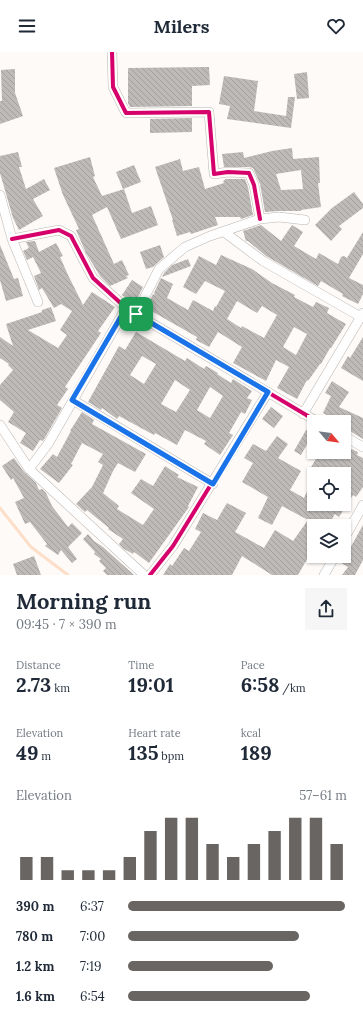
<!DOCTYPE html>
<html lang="en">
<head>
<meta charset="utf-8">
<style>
	body { margin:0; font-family:Lora,serif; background:#f6f6f7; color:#1f2937; height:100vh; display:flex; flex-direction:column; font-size:15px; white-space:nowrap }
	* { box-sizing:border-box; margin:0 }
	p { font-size:13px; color:#747a83 }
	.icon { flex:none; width:22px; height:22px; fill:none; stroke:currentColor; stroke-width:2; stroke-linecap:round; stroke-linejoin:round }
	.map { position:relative; height:523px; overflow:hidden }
	.side { display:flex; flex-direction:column; background:#fff; flex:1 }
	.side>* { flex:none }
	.needle { width:26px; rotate:119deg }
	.controls { position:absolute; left:307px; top:363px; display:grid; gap:8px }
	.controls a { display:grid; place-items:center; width:44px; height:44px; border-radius:0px; background:#fff; box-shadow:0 1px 3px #0004; font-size:20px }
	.pin { position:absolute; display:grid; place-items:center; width:34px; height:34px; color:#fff; margin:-17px; border-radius:8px; box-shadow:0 2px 6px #0006 }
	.round { display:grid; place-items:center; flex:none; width:42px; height:42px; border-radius:0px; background:#f6f6f7 }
	.overview { display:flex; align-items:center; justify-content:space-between; height:68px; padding:0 16px }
	h1 { font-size:22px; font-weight:800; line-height:30px }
	.figures { display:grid; grid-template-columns:repeat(3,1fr); gap:6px; height:68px; padding:4px 16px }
	.figures div { display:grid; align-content:center }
	.figures b { font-size:20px; font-weight:800 }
	.figures small { font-size:11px; font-weight:400 }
	.figures p { font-size:11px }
	.chart { height:112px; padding:8px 16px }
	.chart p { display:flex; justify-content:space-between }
	.chart svg { width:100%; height:72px; margin-top:4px; stroke:#696562; stroke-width:6 }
	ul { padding:0 16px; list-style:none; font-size:13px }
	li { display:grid; grid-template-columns:64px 48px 1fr; align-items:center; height:30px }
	li i { height:10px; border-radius:5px; background:#696562 }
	header { display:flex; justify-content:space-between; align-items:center; height:52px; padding:0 16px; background:#fff; font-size:18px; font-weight:800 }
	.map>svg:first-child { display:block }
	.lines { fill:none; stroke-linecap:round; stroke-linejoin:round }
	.stream { stroke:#fddec8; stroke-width:3 }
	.building { fill:url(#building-back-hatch); fill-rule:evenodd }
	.minor-casing { stroke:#b9b6b3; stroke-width:10 }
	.minor { stroke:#fffefe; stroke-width:9 }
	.cycleway-casing { stroke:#fffaf6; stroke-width:6 }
	.cycleway { stroke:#d6006c; stroke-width:4 }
	.route-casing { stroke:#fff; stroke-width:8 }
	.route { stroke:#1a73e8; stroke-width:5 }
</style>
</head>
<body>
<header><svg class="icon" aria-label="menu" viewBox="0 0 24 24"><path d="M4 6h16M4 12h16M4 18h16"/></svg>Milers<svg class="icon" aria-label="heart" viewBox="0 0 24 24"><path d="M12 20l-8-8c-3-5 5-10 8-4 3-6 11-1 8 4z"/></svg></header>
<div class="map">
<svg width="363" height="523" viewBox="0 0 363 523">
	<defs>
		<pattern id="building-back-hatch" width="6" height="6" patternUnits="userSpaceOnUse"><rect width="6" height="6" fill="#bebab8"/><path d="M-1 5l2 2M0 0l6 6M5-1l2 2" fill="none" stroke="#a39f9d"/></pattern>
	</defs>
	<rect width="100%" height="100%" fill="#fdfaf8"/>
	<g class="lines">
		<!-- stream -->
		<path class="stream" d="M0,456L31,495L68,523"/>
	</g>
	<!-- building -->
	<path class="building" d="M209,15L210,33L192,34V54L130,55L128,51V16Z
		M15,17V41L23,64L0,72V49H2L1,18Z
		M307,20L309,46L297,47L294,22Z
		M224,24L258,29L254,59L286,64L288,45H295L291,76L227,67L230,54L219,52Z
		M192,66V80L150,81V67Z
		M292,96L293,107L319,105L320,131H318L321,155L301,158V159H279L265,160L260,132L253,116L249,115H224L222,102L243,100L244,106L272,99ZM301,118L303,137L281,138L276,122Z
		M18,100L22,115H19L26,137L44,127L50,138L33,147L43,164L19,178L13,166L0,121V104Z
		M90,105L95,124L93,125L102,144L124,137L132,161L151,154L158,173L121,187L107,155L92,163L114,212L122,208L129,223L126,224L128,226L110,234L100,224L86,201L76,178L79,177L63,143L54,116Z
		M180,107L183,119L199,115L205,137L224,131L223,129L225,128V127H245L248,135L253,163L241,167L240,165H215L218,173L191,182L190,180L177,184L172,168H173L155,115Z
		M134,113L141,130L123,137L116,120Z
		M354,140L363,152V156L339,174L342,177L331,189L315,173L332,156Z
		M261,173L281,189L292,173L303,180L294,194L316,207L319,201L338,212L341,205L344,204L347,206L363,180V202L349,226L363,233V242L358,252L342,244L343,242L321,229L318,234L266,204L248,189H246L243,179Z
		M35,189L39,200L56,191L63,204L60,205L68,223L83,253L92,240L115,255L98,279L101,281L65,335L68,337L57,353L62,356L43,389L40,388L33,399L20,391L26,381L8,370L14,360L0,348V333L13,318L8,313L9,312L0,306V285L13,294L6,272L42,260V258L51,255L56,269L28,278L58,296L67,283L60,278L72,259L61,252L54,256L42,236L39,238L34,224L41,221L33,205L27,208L23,199L29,196L26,190Z
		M0,193L14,227L18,226L23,244L6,249L0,228Z
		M160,193L164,205L153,215L146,217L140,200Z
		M221,203L252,217L272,231L295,243L294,245L313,255L316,250L329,256L327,261L346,272L331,296H330L321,312H320L308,329L307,328L297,347L277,336L289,315L276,308L266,329L233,311L242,295L218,280L209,295L196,288L197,285L146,256L153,242L155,243L154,241L161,226L173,232L167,246L188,258L193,248L213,259L215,254L216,255L225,239L205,229L196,242L183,235L199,204L216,213ZM237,249L257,261L262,254L277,263L264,286L242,274L241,276L227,267ZM294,275L307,282L296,303L283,295Z
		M188,207L191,214L162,225L164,221L172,213Z
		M132,228L143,235L135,251L122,243Z
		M136,280L185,309L187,306L204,317L206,314L218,321L217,322L231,331L233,327L252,339L247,346L252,348L245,362L241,360L229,381L233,383L220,403L204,392L206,389L185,378L177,393L155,381L154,383L119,364L117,367L102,356L101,358L88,350L119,294L125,298ZM142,304L156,312L144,332L130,323ZM175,328L190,338L176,360L161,352ZM210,335L223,344L210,366L197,358Z
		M363,285V329L341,316L348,304L350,306Z
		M332,329L349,340L339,355L363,366V387L350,379L349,380L344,378V370H341L323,361L331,344L325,341Z
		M271,355L283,364L274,376L262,367Z
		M82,360L94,368L92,372L146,402L135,420L118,411L113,419L103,441L119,454L117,457L143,473L154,457L131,441L141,427L153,434L165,414L179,423L177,425L198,435L188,454L189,455L149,511L134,500L133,502L124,497L119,492L123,487L108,477L109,476L87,458L85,460L76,452L92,435L103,413L98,410L103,402L82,391L71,412L73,413L59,431L40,417L53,402L57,405L71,379H70Z
		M306,378L313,382L301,403L294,399Z
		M277,384L288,392L278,406L301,419L290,438L304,446L314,425V452H344V422H307L320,400H345L347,395L358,400L357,403L363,406V435L356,445L353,443L339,465L335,462L328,474H314V495L298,523H272L242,504L232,523H163L170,512L172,514L184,496L189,499L201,480L195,477L203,461L217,468L227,451L246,461L235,480L264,496L275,478L293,489L308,468L282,454L272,473L258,466L268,445L242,430L253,411L244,406L253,392L266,399Z
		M14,406L24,420L36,431L39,438L42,437L46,441L52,454L68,475L72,471L82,481L68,495L77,507L72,511L61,498L58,503L45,494L47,492L30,470L25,472L15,450L24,446L13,426L11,428L2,414Z
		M363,473V508L355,523H342L348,515L340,510L347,497L349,498Z
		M88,482L94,489L103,495L134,523H107L103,519L106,516L99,509L101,507L94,502L95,500L83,487Z
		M34,504L41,523H17L13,512Z"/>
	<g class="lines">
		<!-- minor casing -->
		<g class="minor-casing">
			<path id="minor" d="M112,0L113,35L126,61L209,60L214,122L228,120L249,121L254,133L260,167
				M0,143L12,187L38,250
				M224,180L263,209L361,265
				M12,187L59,178L71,184L93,226L126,256L318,370
				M136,262L159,217L185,195L210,184L260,167L279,165L305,168
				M73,348L213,432
				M303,362L363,261
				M0,373L29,417L144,523
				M344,384L363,395
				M29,417L48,392L126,256
				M344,487L363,453
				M150,523L173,494L268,340
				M324,523L335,504"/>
		</g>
		<!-- minor -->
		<use href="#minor" class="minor"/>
		<!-- cycleway casing -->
		<g class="cycleway-casing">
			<path id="cycleway" d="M112,0L113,35L126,61L209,60L214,122L228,120L249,121L254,133L260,167
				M12,187L59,178L71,184L93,226L126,256L318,370
				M150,523L173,494L268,340"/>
		</g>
		<!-- cycleway -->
		<use href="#cycleway" class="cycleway"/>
	</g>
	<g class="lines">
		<!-- route casing -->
		<g class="route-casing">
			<path id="route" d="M126,256L268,340L213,432L72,348Z"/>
		</g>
		<!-- route -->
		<use href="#route" class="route"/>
	</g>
</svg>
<div class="controls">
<a><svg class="needle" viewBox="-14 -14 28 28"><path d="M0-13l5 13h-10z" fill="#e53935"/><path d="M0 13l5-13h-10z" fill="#747a83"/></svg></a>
<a><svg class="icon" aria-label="locate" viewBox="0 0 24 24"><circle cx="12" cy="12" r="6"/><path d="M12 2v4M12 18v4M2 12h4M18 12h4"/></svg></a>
<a><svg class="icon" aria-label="layers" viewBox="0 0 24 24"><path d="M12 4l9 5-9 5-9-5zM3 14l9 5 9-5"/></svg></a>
</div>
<div class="pin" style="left:136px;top:262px;background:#1e9e55"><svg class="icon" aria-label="arrive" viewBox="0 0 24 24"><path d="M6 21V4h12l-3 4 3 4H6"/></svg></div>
</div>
<section class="side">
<div class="overview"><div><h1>Morning run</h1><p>09:45 · 7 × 390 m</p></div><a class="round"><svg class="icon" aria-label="share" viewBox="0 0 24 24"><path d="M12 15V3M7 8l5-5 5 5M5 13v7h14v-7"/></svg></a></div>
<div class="figures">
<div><p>Distance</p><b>2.73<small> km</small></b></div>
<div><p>Time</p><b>19:01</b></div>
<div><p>Pace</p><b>6:58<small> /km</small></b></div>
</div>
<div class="figures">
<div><p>Elevation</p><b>49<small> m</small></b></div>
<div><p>Heart rate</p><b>135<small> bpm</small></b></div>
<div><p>kcal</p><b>189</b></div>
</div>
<div class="chart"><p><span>Elevation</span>57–61 m</p>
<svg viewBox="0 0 160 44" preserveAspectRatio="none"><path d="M5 44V30M15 44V30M25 44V38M35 44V38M45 44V38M55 44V30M65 44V14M75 44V6M85 44V6M95 44V22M105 44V30M115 44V22M125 44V14M135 44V6M145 44V6M155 44V22"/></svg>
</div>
<ul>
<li><b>390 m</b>6:37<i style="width:99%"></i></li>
<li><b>780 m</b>7:00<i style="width:78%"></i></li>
<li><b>1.2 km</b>7:19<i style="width:66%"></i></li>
<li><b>1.6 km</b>6:54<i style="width:83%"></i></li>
</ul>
</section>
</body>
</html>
